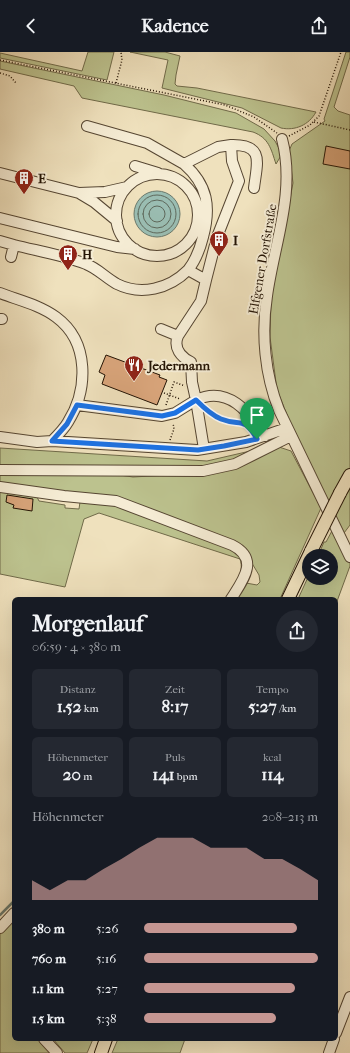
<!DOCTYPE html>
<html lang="de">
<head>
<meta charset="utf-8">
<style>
	body { margin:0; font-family:"IM FELL French Canon",serif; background:#242831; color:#f1f3f6; height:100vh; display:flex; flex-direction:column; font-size:15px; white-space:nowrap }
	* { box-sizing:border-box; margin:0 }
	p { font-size:13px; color:#9ea1a6 }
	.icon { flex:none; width:22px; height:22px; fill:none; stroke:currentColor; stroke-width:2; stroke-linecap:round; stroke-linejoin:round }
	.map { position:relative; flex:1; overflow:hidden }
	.details { position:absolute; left:12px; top:545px; width:326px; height:444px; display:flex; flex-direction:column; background:#171b24; border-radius:6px; box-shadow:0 4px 16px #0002 }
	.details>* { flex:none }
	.controls { position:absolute; left:302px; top:497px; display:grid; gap:8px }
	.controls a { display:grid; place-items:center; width:36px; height:36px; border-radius:50%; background:#171b24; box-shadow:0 4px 16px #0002; font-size:20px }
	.pin { position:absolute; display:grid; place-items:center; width:34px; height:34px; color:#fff; margin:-41px -17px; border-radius:50% 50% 50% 0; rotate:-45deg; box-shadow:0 0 4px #0007 }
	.pin .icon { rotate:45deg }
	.round { display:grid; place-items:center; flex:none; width:42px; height:42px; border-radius:21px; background:#242831 }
	.summary { display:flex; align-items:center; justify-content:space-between; height:68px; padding:0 20px }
	h1 { font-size:22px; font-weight:700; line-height:30px }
	.figures { display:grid; grid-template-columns:repeat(3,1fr); gap:6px; height:68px; padding:4px 20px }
	.figures div { display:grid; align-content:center; border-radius:6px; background:#242831; text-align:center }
	.figures b { font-size:17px; font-weight:700 }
	.figures small { font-size:11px; font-weight:400 }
	.figures p { font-size:11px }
	.chart { height:112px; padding:8px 20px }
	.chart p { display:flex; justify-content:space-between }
	.chart svg { width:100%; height:72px; margin-top:4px; fill:#c59692; opacity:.7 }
	ul { padding:0 20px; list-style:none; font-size:13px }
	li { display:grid; grid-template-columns:64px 48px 1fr; align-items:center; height:30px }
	li i { height:10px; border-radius:5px; background:#c59692 }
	header { display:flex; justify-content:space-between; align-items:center; height:52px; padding:0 20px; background:#171b24; font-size:18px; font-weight:700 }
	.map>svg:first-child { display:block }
	.green { fill:#bcc28e; stroke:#706a49 }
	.water { fill:#9abdb2; stroke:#6a796c }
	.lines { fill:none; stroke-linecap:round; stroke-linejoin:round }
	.shore { stroke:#5e685b; stroke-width:1 }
	.stream { stroke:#6a796c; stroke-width:2.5 }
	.building { fill:#d8a47a; stroke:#231304 }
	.minor-casing { stroke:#564632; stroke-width:12 }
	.major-casing { stroke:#231304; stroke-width:14 }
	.path { stroke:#231304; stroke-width:1.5; stroke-dasharray:1 2; stroke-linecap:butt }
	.minor { stroke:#f5ecd4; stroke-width:10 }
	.major { stroke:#efe1bd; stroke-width:12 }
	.major-bridge-casing { stroke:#231304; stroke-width:14; stroke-linecap:butt }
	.major-bridge { stroke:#efe1bd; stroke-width:12 }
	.route-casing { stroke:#fff; stroke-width:8 }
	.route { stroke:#1a73e8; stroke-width:5 }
	.labels { text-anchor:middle; stroke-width:4; stroke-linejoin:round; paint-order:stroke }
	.poi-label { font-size:13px; font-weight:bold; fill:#231304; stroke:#f5ecd4; text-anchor:start }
	.street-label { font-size:13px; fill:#231304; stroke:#f5ecd4 }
</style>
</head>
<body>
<header><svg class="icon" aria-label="back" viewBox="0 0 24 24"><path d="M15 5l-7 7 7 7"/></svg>Kadence<svg class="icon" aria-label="share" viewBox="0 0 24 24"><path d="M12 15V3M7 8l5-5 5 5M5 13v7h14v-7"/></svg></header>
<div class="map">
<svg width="350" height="1001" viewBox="0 0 350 1001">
	<rect width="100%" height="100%" fill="#efe1bd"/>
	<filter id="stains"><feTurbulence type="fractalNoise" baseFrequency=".005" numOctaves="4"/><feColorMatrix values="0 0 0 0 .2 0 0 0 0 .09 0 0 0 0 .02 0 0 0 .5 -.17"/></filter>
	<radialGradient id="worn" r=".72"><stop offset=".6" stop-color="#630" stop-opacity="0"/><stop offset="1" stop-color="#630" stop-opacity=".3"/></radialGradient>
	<!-- green -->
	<path class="green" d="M88,0H114L107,28L0,6V1L82,19Z
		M130,0H165L180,4L176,23L175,32L177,34L197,36L316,60C309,73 295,79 281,76L242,56L162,36L168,8Z
		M346,0H350V5L334,55L338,59L350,63V473L344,481L350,502V514L336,552V547H298L309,523V526H331V504H318L324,490H326L333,477L277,338L270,285L271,247L293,131L289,99L292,92L325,69L324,67Z
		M0,9L164,43L236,61L264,77L275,89L282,102L276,112C271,97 269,86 253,80L82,46L74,34L0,17Z
		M279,395L291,399L321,456L280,547H233L246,531L257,533L260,530L259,523L247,503L131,451L0,431V420L113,422L133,425L205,421Z
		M0,396L207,409L259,397L221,414L0,415Z
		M0,438L36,443L39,449L65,453V456L79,457L80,450H111L122,453L230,494C257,511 242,526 229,547H226C234,534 245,522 240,507L99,461L84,467L65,535L0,522Z
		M14,863V987H38L52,1001H0V880Z
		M53,987H93L87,1001H65Z
		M118,987H185L180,1001H112Z"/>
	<!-- water -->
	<path class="water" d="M134 162a23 23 0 1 1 46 0a23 23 0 1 1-46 0Z"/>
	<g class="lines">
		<!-- shore -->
		<path class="shore" d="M138 162a19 19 0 1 1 38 0a19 19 0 1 1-38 0Z
			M143 162a14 14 0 1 1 28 0a14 14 0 1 1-28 0Z
			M149 162a8 8 0 1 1 16 0a8 8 0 1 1-16 0Z"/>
		<!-- stream -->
		<path class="stream" d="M0,863L14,849"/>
	</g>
	<!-- building -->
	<path class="building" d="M326,94L350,99V117L323,112Z
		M106,303L160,323L159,325L167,328L157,353L102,332L105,323L99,320Z
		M7,443L33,447L32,459L13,456L14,453L6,450Z"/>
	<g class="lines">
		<!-- minor casing -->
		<g class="minor-casing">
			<path id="minor" d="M87,74L147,91L184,112
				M282,87C296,140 274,192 267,244C261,282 265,323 279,358L350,505
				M135,114L158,121
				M0,121L79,141L105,140L127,135
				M116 163a41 41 0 1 1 82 0a41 41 0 1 1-82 0Z
				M79,141L94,150L117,169
				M0,166L117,195L135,197
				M0,189L14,193
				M11,205L14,193C38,199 63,203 86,212C97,216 106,226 117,232C141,244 169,237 188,218L206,228L201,249L178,284
				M188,218C196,208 200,197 203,185C211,155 208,133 184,112L218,95L231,93
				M206,228L217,185L239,129L232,109L231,93C265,92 257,111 254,136
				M0,241C18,248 40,253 56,265C90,290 88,338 68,370C64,377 58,383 52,389
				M0,267H2
				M161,277L178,284C173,296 181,305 191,310L192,330L196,348C228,333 249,360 265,384
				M77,353L162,364L175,361L196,348L204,397
				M0,385L37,390L52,389L197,398L246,390L287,376
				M0,418L203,419L235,412L291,384
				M0,435L64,444L116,449L232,493C260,507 243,528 231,547
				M0,876L14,861
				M336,981L350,945
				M44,987L57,1001
				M329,1001L334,987"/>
		</g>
		<!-- major casing -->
		<g class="major-casing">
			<path id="major" d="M340,441L350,423
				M288,547L311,499
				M101,1001L106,987"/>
		</g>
		<!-- path -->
		<path class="path" d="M0,8L225,53L254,65L277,81
			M0,21L10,24L16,31
			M116,31L122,8L121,0
			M314,70L350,78
			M289,84L310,73L319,64L341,0
			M164,341L180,347
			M166,353L174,330L185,334
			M206,357L222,367L243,370
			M170,388L174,377L173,371"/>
		<!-- minor -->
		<use href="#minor" class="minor"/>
		<!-- major -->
		<use href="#major" class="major"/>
		<!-- major-bridge casing -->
		<g class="major-bridge-casing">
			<path id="major-bridge" d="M311,499L340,441"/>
		</g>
		<!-- major-bridge -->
		<use href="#major-bridge" class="major-bridge"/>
	</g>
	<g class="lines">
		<!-- route casing -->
		<g class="route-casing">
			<path id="route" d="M196,348C203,355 211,363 221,367C241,375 243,363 257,387L224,394L198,398L52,389L67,372L77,353L162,364L175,361Z"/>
		</g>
		<!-- route -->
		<use href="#route" class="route"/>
	</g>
	<!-- icons -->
	<defs>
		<g id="building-pin" transform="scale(1)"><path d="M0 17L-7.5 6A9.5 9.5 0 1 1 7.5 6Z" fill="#8f2418" stroke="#f5ecd4"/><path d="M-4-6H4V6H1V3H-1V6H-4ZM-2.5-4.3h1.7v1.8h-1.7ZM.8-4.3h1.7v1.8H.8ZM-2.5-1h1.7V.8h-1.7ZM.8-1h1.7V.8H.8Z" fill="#fff"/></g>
		<g id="restaurant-pin" transform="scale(1)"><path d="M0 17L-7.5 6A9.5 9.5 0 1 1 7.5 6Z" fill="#8f2418" stroke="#f5ecd4"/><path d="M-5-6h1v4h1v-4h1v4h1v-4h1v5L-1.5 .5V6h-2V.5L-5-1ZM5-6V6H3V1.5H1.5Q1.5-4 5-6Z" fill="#fff"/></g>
	</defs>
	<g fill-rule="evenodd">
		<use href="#building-pin" x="24" y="126"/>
		<use href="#building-pin" x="219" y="188"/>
		<use href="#building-pin" x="68" y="202"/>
		<use href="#restaurant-pin" x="134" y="313"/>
	</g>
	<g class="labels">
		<!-- poi labels -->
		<g class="poi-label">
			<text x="38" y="131">E</text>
			<text x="233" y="193">I</text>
			<text x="82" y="207">H</text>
			<text x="148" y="318">Jedermann</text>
		</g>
		<!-- street labels -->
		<g class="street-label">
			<text transform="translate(262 207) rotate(-80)" y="5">Elfgener Dorfstraße</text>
		</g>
	</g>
	<rect width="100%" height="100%" filter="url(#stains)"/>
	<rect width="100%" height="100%" fill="url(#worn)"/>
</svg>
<div class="controls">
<a><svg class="icon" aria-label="layers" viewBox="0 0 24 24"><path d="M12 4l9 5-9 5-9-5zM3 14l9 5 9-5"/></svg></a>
</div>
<div class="pin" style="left:257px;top:387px;background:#1e9e55"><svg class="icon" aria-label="arrive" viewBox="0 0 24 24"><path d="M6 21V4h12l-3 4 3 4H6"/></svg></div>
<section class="details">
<div class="summary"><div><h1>Morgenlauf</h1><p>06:59 · 4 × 380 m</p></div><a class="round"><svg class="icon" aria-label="share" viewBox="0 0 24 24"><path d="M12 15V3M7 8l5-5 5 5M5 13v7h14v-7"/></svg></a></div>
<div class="figures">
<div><p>Distanz</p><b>1.52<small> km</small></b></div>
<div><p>Zeit</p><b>8:17</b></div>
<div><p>Tempo</p><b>5:27<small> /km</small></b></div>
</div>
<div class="figures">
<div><p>Höhenmeter</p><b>20<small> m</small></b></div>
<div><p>Puls</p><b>141<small> bpm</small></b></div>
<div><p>kcal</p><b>114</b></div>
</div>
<div class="chart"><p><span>Höhenmeter</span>208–213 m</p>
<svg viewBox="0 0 160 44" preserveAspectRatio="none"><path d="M0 44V32L10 38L20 32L30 32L40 25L50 19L60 12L70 6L80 6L90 6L100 12L110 12L120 12L130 19L140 19L150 25L160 32V44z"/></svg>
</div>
<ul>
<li><b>380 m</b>5:26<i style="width:88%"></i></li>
<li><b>760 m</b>5:16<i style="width:100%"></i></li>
<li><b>1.1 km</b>5:27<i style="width:87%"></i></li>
<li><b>1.5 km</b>5:38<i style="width:76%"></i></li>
</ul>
</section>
</div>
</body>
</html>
